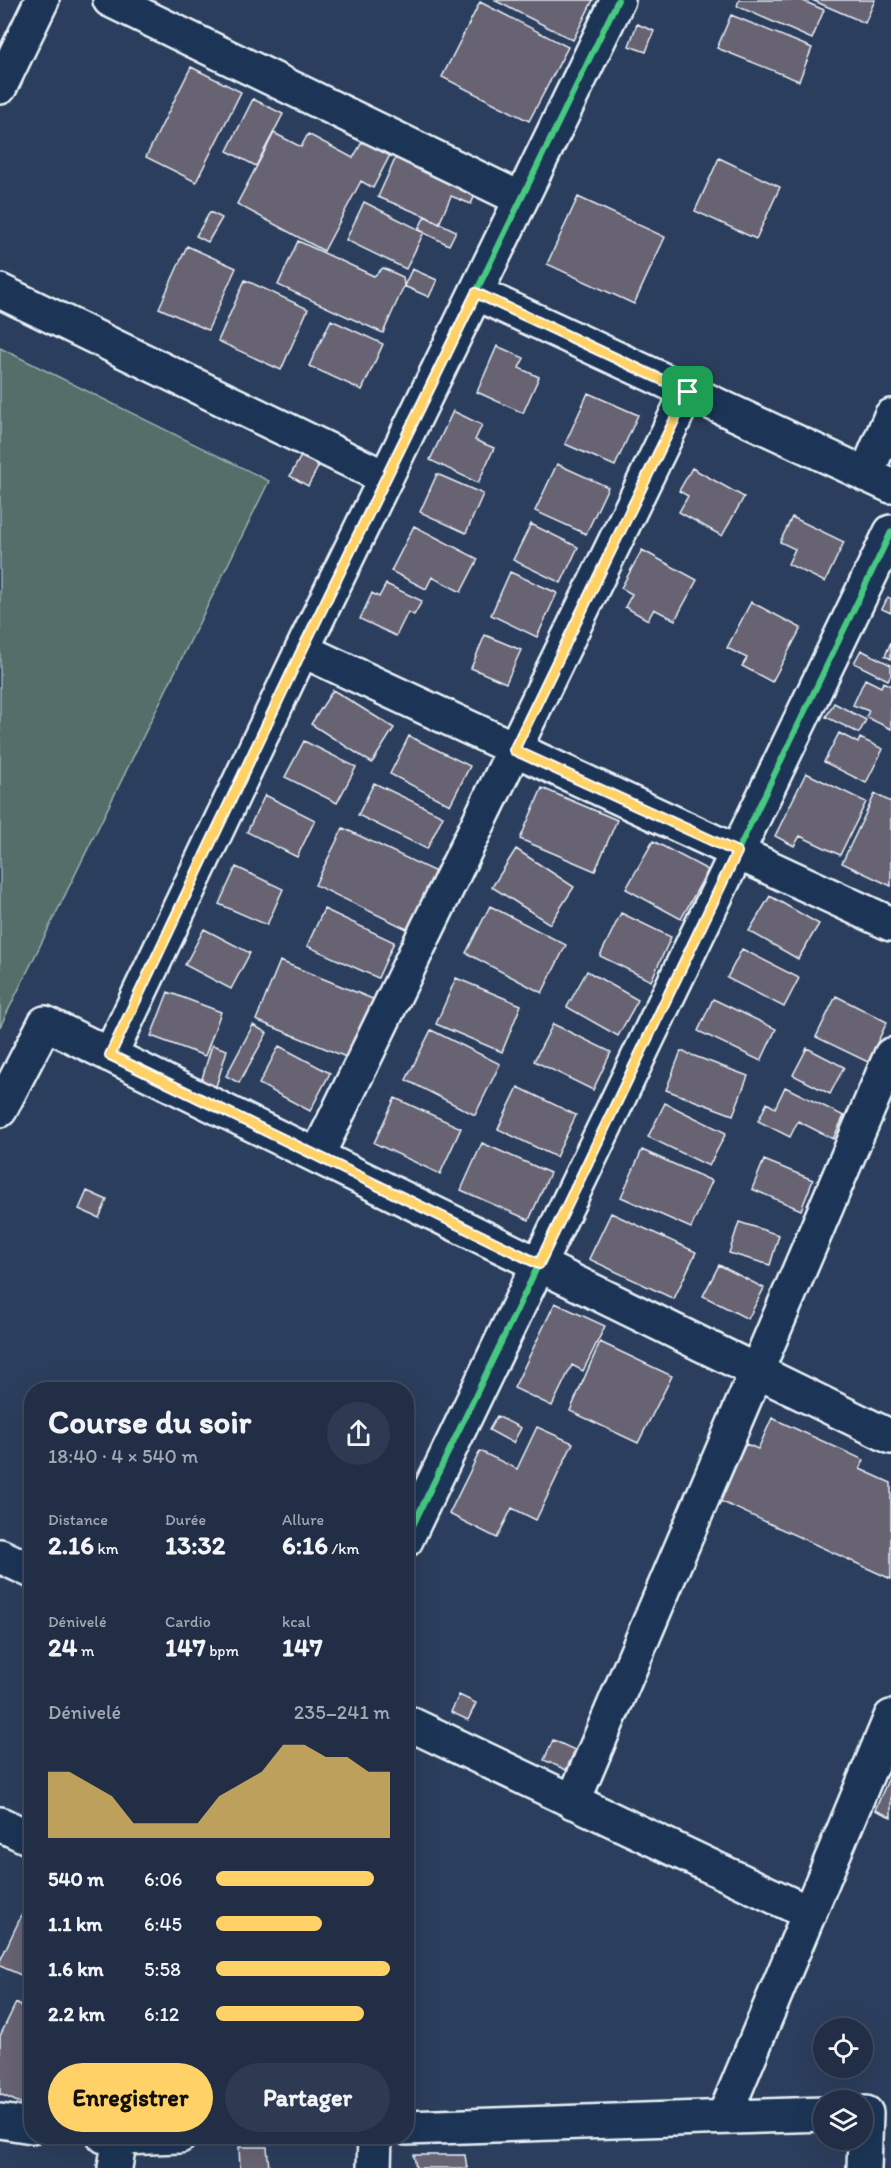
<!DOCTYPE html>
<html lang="fr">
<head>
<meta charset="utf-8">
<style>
	body { margin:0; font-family:Itim,sans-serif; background:#2d3a51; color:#f1f3f6; height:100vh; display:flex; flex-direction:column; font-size:22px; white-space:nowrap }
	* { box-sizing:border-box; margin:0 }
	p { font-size:20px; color:#a2a8b3 }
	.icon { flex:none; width:33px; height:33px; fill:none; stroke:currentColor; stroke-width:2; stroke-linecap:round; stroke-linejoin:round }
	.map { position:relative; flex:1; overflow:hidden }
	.drawer { position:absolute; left:24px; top:1382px; width:390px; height:762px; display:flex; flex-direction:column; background:#212e46; border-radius:24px; box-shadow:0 6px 24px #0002,0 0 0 2px #3e4a5f }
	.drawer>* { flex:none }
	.tools { position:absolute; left:813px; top:2018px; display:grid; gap:12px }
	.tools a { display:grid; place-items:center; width:60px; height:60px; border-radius:50%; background:#212e46; box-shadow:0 6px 24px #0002,0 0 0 2px #3e4a5f; font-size:30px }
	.pin { position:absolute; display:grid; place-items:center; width:51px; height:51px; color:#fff; margin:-26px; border-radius:12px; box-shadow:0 3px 9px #0006 }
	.round { display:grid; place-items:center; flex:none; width:63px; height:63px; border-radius:32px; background:#2d3a51 }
	.summary { display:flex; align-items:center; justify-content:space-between; height:102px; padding:0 24px }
	h1 { font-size:33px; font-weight:800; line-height:45px }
	.stats { display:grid; grid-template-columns:repeat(3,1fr); gap:9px; height:102px; padding:6px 24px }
	.stats div { display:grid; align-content:center }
	.stats b { font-size:26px; font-weight:800 }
	.stats small { font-size:16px; font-weight:400 }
	.stats p { font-size:16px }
	.chart { height:168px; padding:12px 24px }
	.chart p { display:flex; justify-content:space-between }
	.chart svg { width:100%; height:108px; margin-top:6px; fill:#ffd166; opacity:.7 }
	.button { display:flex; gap:12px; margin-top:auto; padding:12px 24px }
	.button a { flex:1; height:69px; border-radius:36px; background:#ffd166; color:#111; font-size:24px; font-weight:800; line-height:69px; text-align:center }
	.button a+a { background:#2d3a51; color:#f1f3f6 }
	ul { padding:0 24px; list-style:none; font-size:20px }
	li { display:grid; grid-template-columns:96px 72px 1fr; align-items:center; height:45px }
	li i { height:15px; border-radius:8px; background:#ffd166 }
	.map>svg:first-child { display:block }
	.green { fill:#556e6b; stroke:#9eb0b2; stroke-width:1.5 }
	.building { fill:#686473; stroke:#e8f1f8; stroke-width:1.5 }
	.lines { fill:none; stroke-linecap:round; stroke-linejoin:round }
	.minor-casing { stroke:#e8f1f8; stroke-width:38 }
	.minor { stroke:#1d3557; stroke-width:33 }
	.cycleway-casing { stroke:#1d3557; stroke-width:10 }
	.cycleway { stroke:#46c982; stroke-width:6 }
	.route-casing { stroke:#fff; stroke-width:12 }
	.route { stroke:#ffd166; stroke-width:8 }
</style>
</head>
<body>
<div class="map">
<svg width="891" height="2168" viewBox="0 0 891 2168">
	<rect width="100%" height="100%" fill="#2c3e5d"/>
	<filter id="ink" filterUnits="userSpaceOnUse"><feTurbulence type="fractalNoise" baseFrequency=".0167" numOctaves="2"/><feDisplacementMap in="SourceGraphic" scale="12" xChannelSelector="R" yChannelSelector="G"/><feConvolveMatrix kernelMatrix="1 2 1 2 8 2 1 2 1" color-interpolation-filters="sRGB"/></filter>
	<g filter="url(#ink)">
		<!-- green -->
		<path class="green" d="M0,348L269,481L0,1027Z"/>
		<!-- building -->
		<path class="building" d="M494,0H593L573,40Z
			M739,0H801L824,10L812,39L737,6Z
			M812,0H875L865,23Z
			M480,2L568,47L529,121L442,77Z
			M731,15L812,48L799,81L717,48Z
			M637,24L654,31L646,52L629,46Z
			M191,67L241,92L196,182L146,157Z
			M253,99L283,114L256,166L227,151Z
			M274,133L301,147L308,134L353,158L365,137L392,151L373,188L361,181L324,251L237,204Z
			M397,155L458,177L454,185L475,195L471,204L451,196L439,224L425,216L378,197Z
			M719,158L780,187L756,239L695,211Z
			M578,197L665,237L634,304L547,264Z
			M364,202L424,232L406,269L346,240Z
			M210,212L222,218L208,242L196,236Z
			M425,216L456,231L449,245L418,230Z
			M298,241L374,276L383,268L403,277L404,286L383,333L278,285Z
			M187,246L236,268L208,330L159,308Z
			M412,269L437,280L429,297L404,286Z
			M245,280L308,309L281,370L218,341Z
			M331,320L383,344L362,390L309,366Z
			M497,346L524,358L519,368L539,377L523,413L477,392Z
			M588,393L638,415L615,466L565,444Z
			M453,411L482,425L475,440L494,448L478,483L430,460Z
			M306,447L324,456L308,486L290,476Z
			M557,464L608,487L586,534L535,511Z
			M692,468L744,497L722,536L679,512L688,496L679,491Z
			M437,474L483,494L466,533L420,512Z
			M792,517L844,542L825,582L788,564L795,549L780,542Z
			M531,524L578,547L561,583L513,560Z
			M414,526L478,559L461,592L432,577L426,589L391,571Z
			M642,550L697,580L675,620L654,609L648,620L625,607L632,594L621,588Z
			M510,572L557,593L537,637L491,615Z
			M386,584L422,601L414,615L408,612L396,636L360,619L372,593L379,597Z
			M888,597L891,599V613L882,609Z
			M751,602L801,628L772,682L742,666L747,658L727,648Z
			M485,635L521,650L506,683L471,668Z
			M891,642V659L885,656Z
			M861,650L891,665V674L888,680L854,663Z
			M865,679L881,687L883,682L891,686V729L866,717L869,711L853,705Z
			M333,690L394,728L372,763L311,724Z
			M834,703L866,720L859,733L826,717Z
			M839,733L858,743L860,738L883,749L866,783L824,762Z
			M409,736L470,766L450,805L390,774Z
			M304,741L356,767L337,803L285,777Z
			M806,773L866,802L840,855L800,836L794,846L775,836Z
			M374,783L443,816L427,849L358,815Z
			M542,788L617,820L595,871L520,839Z
			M875,794L891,802V886L842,863Z
			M265,795L315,820L297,857L247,832Z
			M343,828L436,872L409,930L315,885Z
			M653,841L708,870L681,919L626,889Z
			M516,849L574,887L550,924L492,887Z
			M236,867L283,889L267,925L219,904Z
			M770,896L819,924L798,959L749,931Z
			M490,906L566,945L542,993L466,953Z
			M324,909L394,942L378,978L307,946Z
			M621,913L671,937L651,981L600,956Z
			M204,929L250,953L231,989L185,965Z
			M742,949L799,978L784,1007L727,978Z
			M280,961L375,1000L351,1059L256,1020Z
			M587,971L638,1000L618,1036L567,1007Z
			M456,978L521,1005L502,1052L436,1024Z
			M168,992L221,1012L205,1056L151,1036Z
			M836,996L887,1022L868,1062L816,1037Z
			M713,999L776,1029L761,1061L698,1031Z
			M553,1024L611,1052L593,1090L534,1061Z
			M253,1025L267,1033L239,1083L226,1076Z
			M431,1030L500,1064L475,1115L406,1080Z
			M212,1045L227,1050L214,1093L199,1089Z
			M279,1046L330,1073L310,1111L259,1084Z
			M807,1048L844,1067L830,1094L793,1075Z
			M681,1051L748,1076L733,1115L666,1090Z
			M518,1087L576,1115L556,1157L498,1129Z
			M785,1087L844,1116L833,1139L798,1121L790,1137L758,1121L767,1103L775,1108Z
			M395,1098L461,1128L440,1174L374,1143Z
			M665,1103L726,1133L709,1166L648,1137Z
			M482,1143L550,1173L529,1220L461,1190Z
			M642,1150L712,1181L691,1228L621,1197Z
			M764,1160L813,1180L801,1210L752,1189Z
			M87,1191L107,1200L99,1218L79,1209Z
			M611,1213L696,1252L674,1299L589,1259Z
			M739,1222L779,1235L770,1265L729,1253Z
			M719,1265L764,1288L748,1319L703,1296Z
			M555,1303L605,1326L583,1371L572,1365L552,1406L514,1388Z
			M600,1342L672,1376L638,1443L570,1411Z
			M497,1416L521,1428L513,1443L489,1430Z
			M772,1418L864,1460L860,1469L891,1483V1579L720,1501L746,1444L758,1449Z
			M537,1427L573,1443L536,1520L512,1508L497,1538L449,1514L480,1451L517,1469Z
			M459,1695L476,1703L468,1720L451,1712Z
			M553,1740L575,1750L566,1770L544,1760Z
			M891,1773V1817L875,1810Z
			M32,1893V1953L21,1975L0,1966V1961Z
			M16,2003L32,2011V2084L22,2104L0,2094V2036Z
			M239,2147H267L269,2168H240Z
			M414,2155H465L467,2168H416Z"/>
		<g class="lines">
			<!-- minor casing -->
			<g class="minor-casing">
				<path id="minor" d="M110,0L521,199
					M0,87L42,0
					M0,291L386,478
					M476,293L891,486
					M866,475L891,416
					M302,650L891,924
					M110,1055L302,650L618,0
					M0,1110L45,1023L891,1437
					M317,1156L688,391
					M406,1540L891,532
					M0,1556L32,1571
					M406,1722L809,1913
					M573,1802L891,1055
					M0,1824L32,1839
					M724,2117L891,1717
					M0,2121L32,2126
					M406,2128L824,2114
					M104,2136L119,2138L180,2136
					M115,2168L120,2136
					M374,2168L375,2136
					M864,2168L866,2113"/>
			</g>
			<!-- minor -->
			<use href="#minor" class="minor"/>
			<!-- cycleway casing -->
			<g class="cycleway-casing">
				<path id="cycleway" d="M110,1055L302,650L618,0
					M406,1540L891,532"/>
			</g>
			<!-- cycleway -->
			<use href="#cycleway" class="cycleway"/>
		</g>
	</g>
	<g class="lines" filter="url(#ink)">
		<!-- route casing -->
		<g class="route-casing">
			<path id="route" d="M476,293L688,392L514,750L737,852L539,1264L110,1055L302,650Z"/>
		</g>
		<!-- route -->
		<use href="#route" class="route"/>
	</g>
</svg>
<div class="tools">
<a><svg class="icon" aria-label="locate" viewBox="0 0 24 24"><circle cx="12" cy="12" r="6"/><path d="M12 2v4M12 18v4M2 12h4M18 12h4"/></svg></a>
<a><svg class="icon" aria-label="layers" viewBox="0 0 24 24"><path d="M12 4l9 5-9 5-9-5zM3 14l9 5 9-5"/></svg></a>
</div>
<div class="pin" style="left:688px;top:392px;background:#1e9e55"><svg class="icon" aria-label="arrive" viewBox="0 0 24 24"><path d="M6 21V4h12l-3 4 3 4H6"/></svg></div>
<section class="drawer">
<div class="summary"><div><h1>Course du soir</h1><p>18:40 · 4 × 540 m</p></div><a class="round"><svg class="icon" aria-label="share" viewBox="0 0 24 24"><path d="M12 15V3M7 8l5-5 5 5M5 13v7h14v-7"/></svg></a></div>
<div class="stats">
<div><p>Distance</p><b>2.16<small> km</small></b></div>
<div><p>Durée</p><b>13:32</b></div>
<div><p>Allure</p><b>6:16<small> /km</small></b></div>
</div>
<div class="stats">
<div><p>Dénivelé</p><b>24<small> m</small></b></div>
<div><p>Cardio</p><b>147<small> bpm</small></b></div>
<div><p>kcal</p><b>147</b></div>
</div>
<div class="chart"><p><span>Dénivelé</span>235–241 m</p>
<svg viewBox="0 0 160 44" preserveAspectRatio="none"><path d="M0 44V17L10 17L20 22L30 27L40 38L50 38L60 38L70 38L80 27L90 22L100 17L110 6L120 6L130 11L140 11L150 17L160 17V44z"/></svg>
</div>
<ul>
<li><b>540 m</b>6:06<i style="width:91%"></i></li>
<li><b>1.1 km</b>6:45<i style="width:61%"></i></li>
<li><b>1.6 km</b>5:58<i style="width:100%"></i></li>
<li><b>2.2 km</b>6:12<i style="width:85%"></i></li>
</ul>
<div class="button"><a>Enregistrer</a><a>Partager</a></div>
</section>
</div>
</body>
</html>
